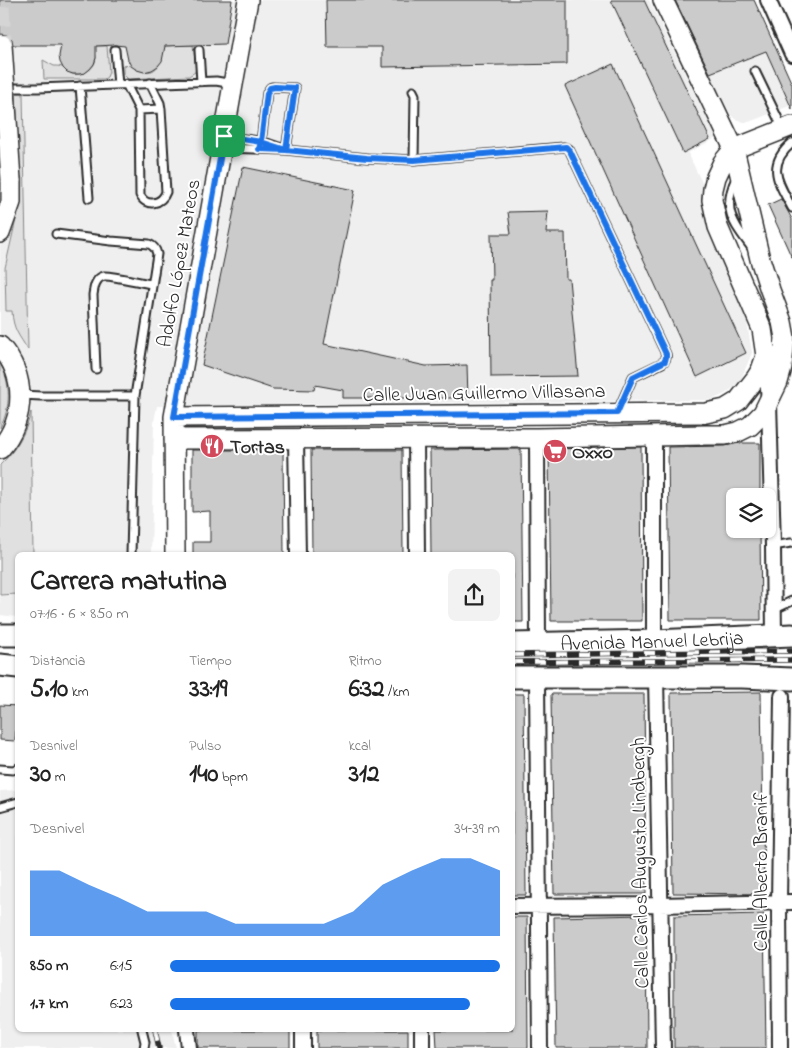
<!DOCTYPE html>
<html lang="es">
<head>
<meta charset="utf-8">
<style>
	body { margin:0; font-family:"Indie Flower",sans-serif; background:#f2f2f2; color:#222; height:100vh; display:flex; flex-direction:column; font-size:19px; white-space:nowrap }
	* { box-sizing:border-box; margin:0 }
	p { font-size:16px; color:#767676 }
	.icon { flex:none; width:28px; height:28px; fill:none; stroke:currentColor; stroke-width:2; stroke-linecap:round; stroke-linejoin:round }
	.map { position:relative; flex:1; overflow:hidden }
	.panel { position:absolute; left:15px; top:552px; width:500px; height:480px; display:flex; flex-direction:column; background:#fff; border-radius:8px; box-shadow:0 1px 4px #0004 }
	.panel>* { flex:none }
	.tools { position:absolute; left:726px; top:488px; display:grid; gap:10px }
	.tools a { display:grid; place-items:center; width:50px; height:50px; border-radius:8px; background:#fff; box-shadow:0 1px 4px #0004; font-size:25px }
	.pin { position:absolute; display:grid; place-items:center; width:42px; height:42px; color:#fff; margin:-21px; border-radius:10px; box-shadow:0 2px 8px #0006 }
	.round { display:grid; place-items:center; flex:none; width:52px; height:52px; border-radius:8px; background:#f2f2f2 }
	.head { display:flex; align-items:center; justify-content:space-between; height:85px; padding:0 15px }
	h1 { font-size:28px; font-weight:700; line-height:38px }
	.metrics { display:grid; grid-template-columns:repeat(3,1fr); gap:8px; height:85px; padding:5px 15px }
	.metrics div { display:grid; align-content:center }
	.metrics b { font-size:25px; font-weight:700 }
	.metrics small { font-size:14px; font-weight:400 }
	.metrics p { font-size:14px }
	.chart { height:140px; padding:10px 15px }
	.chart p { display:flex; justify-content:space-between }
	.chart svg { width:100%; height:90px; margin-top:5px; fill:#1a73e8; opacity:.7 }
	ul { padding:0 15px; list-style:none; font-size:16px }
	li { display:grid; grid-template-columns:80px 60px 1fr; align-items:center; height:38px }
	li i { height:12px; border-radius:6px; background:#1a73e8 }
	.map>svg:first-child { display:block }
	.built { fill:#efefef }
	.green { fill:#e0e0e0; stroke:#868686 }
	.building { fill:#cbcbcb; stroke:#2b2b2b }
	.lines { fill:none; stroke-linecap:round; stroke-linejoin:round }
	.secondary-tunnel { stroke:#d5d5d5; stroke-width:19; stroke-dasharray:19 9; stroke-linecap:butt }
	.lane-casing { stroke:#2b2b2b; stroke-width:11 }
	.street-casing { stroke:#2b2b2b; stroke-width:18 }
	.secondary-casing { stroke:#2b2b2b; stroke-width:22 }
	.primary-casing { stroke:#2b2b2b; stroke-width:25 }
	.lane { stroke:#fff; stroke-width:7 }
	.street { stroke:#fff; stroke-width:14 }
	.secondary { stroke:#fff; stroke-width:19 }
	.primary { stroke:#fff; stroke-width:21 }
	.rail-casing { stroke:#2b2b2b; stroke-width:5.5 }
	.rail { stroke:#fff; stroke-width:4; stroke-dasharray:11; stroke-linecap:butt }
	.secondary-bridge-casing { stroke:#2b2b2b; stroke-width:22; stroke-linecap:butt }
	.secondary-bridge { stroke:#fff; stroke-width:19 }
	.route-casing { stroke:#fff; stroke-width:10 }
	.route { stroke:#1a73e8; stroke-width:6 }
	.labels { text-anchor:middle; stroke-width:4; stroke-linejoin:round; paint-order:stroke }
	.street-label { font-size:20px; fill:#2b2b2b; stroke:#fff }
	.poi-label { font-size:20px; font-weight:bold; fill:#2b2b2b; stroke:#fff; text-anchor:start }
</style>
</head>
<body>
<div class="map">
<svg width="792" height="1048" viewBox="0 0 792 1048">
	<rect width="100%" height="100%" fill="#fff"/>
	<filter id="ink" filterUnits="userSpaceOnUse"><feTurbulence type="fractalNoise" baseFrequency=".02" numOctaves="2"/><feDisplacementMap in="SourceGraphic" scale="10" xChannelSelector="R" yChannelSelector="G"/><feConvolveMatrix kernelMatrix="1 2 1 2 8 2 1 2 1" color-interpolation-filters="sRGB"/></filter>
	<g filter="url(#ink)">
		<!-- built -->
		<path class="built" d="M0,0H649L716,138L688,153L703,185V196L706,223L745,311L752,353L741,379L734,387L725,394L711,400L157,406L154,422L151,555H18L17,617L0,615Z
			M764,23L792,105L749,122H744L735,119L731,115L697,49Z
			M17,790L18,1030H172L176,1048H0V791Z"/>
		<!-- green -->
		<path class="green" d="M193,45L196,68L195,72L189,76L128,79L123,74V65C126,66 128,65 131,66C135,67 139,70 143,71C158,75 164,59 162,46Z
			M93,46H107L109,72L107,77L104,79H44L43,60C47,62 50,64 54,66C57,66 59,66 62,67C66,69 68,72 72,74C82,76 95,70 96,58C96,55 94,50 93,46Z
			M16,93H23L28,350C19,335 13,330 12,311H6L5,268L20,202Z
			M0,362C11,384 11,407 0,428Z
			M31,412L33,555H18L17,594L0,595V465C15,451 26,433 31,412Z"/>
		<!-- building -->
		<path class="building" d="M0,0H232L225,44L165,46L162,61L158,66L152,70L144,72L137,70L131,66L128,60L125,46L115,45L96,46V58L94,64L90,69L85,73L79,74H73L67,72L63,68L60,62L59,56L61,45H13L12,39L7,35L0,34Z
			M326,0H567V64L382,67V47H327Z
			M611,0H644L710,139L683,153Z
			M675,0H754L792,84V109L766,51L710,73Z
			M613,64L746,353L697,377L565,86Z
			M243,167L355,190L324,344L426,366L467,365L468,398H343V390L315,385L314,390L273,389L202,365Z
			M781,199L792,219V258L768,205Z
			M548,211L546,233H565L566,279H569L578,376L491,377L490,280H492L491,234H511L508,212Z
			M739,443H760V496H735V529H760L761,620H670L668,447L725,446Z
			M641,447L642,621H551L549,449Z
			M521,449L523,622H512V555H431L430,450Z
			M192,450H283L284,555H193V542H210V511L192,512Z
			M311,450H402L403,555H312Z
			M761,692L764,894L673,893L671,693Z
			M512,694H524L526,895H512Z
			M551,694H644L646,894H554Z
			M0,705L18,706L15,741L0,740Z
			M764,914L766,1048H674V916Z
			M646,915L647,1048H556L554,917Z
			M512,917H527L528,1048H437L436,1030H512Z
			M198,1030H290V1048H198Z
			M317,1030H408V1048H317Z"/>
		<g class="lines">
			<!-- secondary-tunnel -->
			<path class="secondary-tunnel" d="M0,7L2,45"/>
			<!-- lane casing -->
			<g class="lane-casing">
				<path id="lane" d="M115,50L118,85
					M199,50L201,82
					M755,71L783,129
					M126,84L139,110L140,195C146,208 162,204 166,192L161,109L160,103L150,83
					M80,86L89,198
					M7,88H38L216,81L233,84
					M413,91L415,95L414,160
					M139,110L161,109
					M226,137C239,139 254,139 267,143C273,145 280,147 286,150L295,88L272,87L270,88L267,93L261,142L259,149
					M792,143C765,166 779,183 792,208
					M223,148L286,150L367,158L414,160L564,147L569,149L666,354C667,358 666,360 662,363L633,377L617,413
					M736,178C722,208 732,222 751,247
					M96,369L93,295C94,288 95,278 104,276C111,275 143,283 152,284
					M21,395L41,396H135L157,254C156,249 154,246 149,244L111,241L56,234
					M773,546L791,543
					M131,555L135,396
					M773,610L792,601
					M0,769L13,770L18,768
					M0,807L18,802
					M142,1030L145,1042L144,1048"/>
			</g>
			<!-- street casing -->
			<g class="street-casing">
				<path id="street" d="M768,0L792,54
					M766,360L769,402L773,546L774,636
					M654,436V641
					M416,438L417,555
					M537,438L538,644
					M296,439L298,555
					M656,676L663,1048
					M537,677L540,1048
					M512,906L659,905L792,902
					M187,1030L189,1048
					M303,1030V1048
					M422,1030V1048
					M780,1048L779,902L782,696"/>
			</g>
			<!-- secondary casing -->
			<g class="secondary-casing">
				<path id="secondary" d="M0,233L11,202V180
					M0,346C27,376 26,418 0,449
					M174,417L706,413L725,409L738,401L756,378L761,370L766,356L762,329L718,227L712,200L713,189L716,177L723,162L734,149L792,126
					M174,439L537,438L707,435H725L738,432L750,426L763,413L778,382L782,368L785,338L782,322L770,290L760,259L734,149L663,0
					M175,555L174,417L248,0"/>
			</g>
			<!-- primary casing -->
			<g class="primary-casing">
				<g id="primary">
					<path d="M0,635H18"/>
					<path id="s1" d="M512,644L654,641L792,635"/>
					<path d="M0,665L18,667"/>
					<path d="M512,677H742L792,679"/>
				</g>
			</g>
			<!-- lane -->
			<use href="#lane" class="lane"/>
			<!-- street -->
			<use href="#street" class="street"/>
			<!-- secondary -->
			<use href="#secondary" class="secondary"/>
			<!-- primary -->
			<use href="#primary" class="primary"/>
			<!-- rail casing -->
			<g class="rail-casing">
				<path id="rail" d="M512,655L792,651
					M512,662L792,660
					M155,1030L159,1048"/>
			</g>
			<!-- rail -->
			<use href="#rail" class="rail"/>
			<!-- secondary-bridge casing -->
			<g class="secondary-bridge-casing">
				<path id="secondary-bridge" d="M2,45L11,180"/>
			</g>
			<!-- secondary-bridge -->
			<use href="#secondary-bridge" class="secondary-bridge"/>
		</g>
	</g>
	<g class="lines" filter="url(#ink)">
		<!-- route casing -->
		<g class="route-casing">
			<path id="route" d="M224,136L174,417L617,413L633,377L665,361L666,357V354L570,151L566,147L414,160L367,158L286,150L261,142L267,93L270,88L275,87L295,88L286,150L259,149L261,142L224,136"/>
		</g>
		<!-- route -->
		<use href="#route" class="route"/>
	</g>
	<!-- icons -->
	<defs>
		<g id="restaurant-disc" transform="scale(1.25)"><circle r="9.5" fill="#d1495b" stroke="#fff"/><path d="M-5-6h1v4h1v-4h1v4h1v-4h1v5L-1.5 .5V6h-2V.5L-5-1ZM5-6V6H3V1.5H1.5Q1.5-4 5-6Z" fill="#fff"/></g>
		<g id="supermarket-disc" transform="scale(1.25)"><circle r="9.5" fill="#d1495b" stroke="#fff"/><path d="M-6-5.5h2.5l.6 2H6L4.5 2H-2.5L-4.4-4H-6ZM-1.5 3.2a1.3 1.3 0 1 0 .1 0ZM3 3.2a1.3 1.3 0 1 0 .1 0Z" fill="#fff"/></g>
	</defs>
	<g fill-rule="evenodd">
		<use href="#restaurant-disc" x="212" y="446"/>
		<use href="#supermarket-disc" x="555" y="451"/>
	</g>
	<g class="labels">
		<!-- street labels -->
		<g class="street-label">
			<text transform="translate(178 263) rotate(-80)" y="7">Adolfo López Mateos</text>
			<text transform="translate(484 392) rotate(-1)" y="7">Calle Juan Guillermo Villasana</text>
			<text dy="7" stroke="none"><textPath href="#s1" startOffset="140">Avenida Manuel Lebrija</textPath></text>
			<text transform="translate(639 863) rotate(-91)" y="7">Calle Carlos Augusto Lindbergh</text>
			<text transform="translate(760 872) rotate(-90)" y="7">Calle Alberto Branif</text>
		</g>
		<!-- poi labels -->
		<g class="poi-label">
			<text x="230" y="453">Tortas</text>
			<text x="572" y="458">Oxxo</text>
		</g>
	</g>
</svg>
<div class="tools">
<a><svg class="icon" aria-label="layers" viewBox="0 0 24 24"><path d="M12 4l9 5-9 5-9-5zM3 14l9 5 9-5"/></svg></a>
</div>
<div class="pin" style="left:224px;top:136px;background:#1e9e55"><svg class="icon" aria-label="arrive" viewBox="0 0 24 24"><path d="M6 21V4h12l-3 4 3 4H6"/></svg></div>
<section class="panel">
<div class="head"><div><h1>Carrera matutina</h1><p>07:16 · 6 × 850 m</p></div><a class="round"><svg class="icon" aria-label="share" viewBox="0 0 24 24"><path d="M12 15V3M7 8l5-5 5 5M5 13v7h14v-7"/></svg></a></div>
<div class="metrics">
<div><p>Distancia</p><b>5.10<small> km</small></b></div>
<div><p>Tiempo</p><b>33:19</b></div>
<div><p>Ritmo</p><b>6:32<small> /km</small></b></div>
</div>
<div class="metrics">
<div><p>Desnivel</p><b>30<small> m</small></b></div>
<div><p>Pulso</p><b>140<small> bpm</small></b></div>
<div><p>kcal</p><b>312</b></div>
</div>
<div class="chart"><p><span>Desnivel</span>34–39 m</p>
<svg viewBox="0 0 160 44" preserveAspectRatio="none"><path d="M0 44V12L10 12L20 19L30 25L40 32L50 32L60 32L70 38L80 38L90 38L100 38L110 32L120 19L130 12L140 6L150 6L160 12V44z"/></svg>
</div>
<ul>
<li><b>850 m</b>6:15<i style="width:100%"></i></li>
<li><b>1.7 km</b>6:23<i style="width:91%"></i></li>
</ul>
</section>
</div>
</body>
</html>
